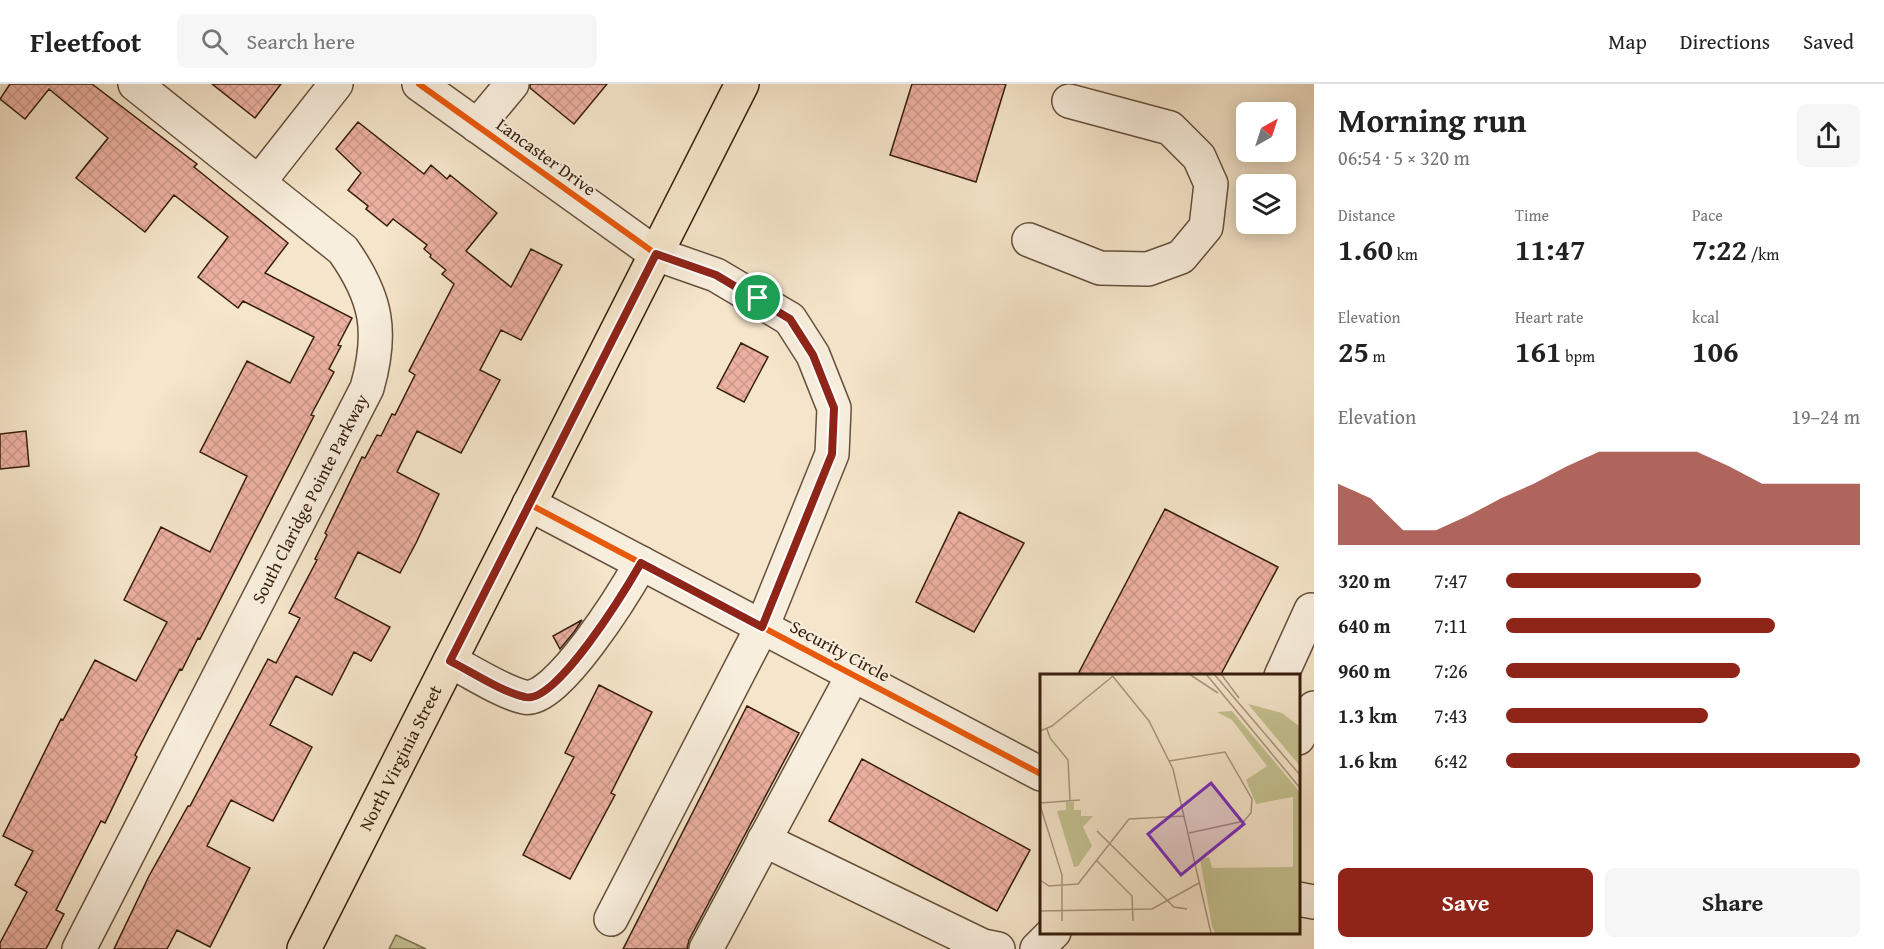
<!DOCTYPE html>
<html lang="en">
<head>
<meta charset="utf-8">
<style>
	body { margin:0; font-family:"Gentium Book Plus",serif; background:#f6f6f6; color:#222; height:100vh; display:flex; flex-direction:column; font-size:22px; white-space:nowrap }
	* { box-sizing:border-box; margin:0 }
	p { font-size:20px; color:#767676 }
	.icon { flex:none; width:33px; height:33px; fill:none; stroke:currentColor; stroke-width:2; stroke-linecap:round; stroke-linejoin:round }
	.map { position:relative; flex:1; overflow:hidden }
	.side { display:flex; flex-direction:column; background:#fff; width:570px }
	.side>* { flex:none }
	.needle { width:39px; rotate:39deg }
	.controls { position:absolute; left:1236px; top:18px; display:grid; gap:12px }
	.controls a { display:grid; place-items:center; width:60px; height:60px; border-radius:9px; background:#fff; box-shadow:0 3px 15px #0003; font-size:30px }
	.pin { position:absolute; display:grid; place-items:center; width:51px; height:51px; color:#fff; margin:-26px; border:3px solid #fff; border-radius:50%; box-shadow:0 2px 6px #0007 }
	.round { display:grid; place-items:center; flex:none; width:63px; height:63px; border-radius:9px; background:#f6f6f6 }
	.summary { display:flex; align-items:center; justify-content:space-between; height:102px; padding:0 24px }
	h1 { font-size:33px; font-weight:700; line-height:45px }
	.metrics { display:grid; grid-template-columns:repeat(3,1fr); gap:9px; height:102px; padding:6px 24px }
	.metrics div { display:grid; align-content:center }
	.metrics b { font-size:30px; font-weight:700 }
	.metrics small { font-size:16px; font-weight:400 }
	.metrics p { font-size:16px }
	.chart { height:168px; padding:12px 24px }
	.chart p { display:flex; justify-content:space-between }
	.chart svg { width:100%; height:108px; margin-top:6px; fill:#8f2418; opacity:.7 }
	.cta { display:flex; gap:12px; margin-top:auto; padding:12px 24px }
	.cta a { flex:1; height:69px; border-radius:9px; background:#8f2418; color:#fff; font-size:24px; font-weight:700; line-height:69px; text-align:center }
	.cta a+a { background:#f6f6f6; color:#222 }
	ul { padding:0 24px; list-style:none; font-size:20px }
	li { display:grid; grid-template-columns:96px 72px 1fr; align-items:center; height:45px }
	li i { height:15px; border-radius:8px; background:#8f2418 }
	header { display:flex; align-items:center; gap:36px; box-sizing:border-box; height:84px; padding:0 30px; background:#fff; border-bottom:2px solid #e0e0e0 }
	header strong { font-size:28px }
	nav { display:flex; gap:33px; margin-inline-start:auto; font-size:21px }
	.search { width:420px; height:54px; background:#f6f6f6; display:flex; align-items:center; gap:15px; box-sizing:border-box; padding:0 21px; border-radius:9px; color:#767676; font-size:22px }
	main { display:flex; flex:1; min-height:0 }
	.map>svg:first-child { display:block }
	.grass { fill:url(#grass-tufts); stroke:#7d704e; stroke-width:1.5 }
	.building { fill:url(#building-cross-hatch); stroke:#361e0c; stroke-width:1.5 }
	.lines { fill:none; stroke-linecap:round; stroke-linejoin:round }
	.minor-casing { stroke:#66503c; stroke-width:36 }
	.major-casing { stroke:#361e0c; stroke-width:36 }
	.minor { stroke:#f8eedd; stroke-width:33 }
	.major { stroke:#f5e5ca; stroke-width:33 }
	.cycleway-casing { stroke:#f8eedd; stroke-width:10 }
	.cycleway { stroke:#e8590c; stroke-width:6 }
	.route-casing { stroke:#fff; stroke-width:12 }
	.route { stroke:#8f2418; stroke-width:8 }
	.labels { text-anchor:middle; stroke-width:4.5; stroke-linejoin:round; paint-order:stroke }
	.street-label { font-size:18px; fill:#361e0c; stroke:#f8eedd }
	.inset-road { fill:none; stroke:#a9957e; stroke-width:1.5 }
	.view { fill:#7b2cbf; fill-opacity:0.15; stroke:#7b2cbf; stroke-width:3 }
	.inset-edge { fill:none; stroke:#361e0c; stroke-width:3 }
</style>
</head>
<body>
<header>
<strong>Fleetfoot</strong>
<div class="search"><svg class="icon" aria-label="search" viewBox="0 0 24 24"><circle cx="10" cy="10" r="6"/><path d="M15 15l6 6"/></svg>Search here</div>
<nav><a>Map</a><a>Directions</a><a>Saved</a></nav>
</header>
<main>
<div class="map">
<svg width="1314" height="865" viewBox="0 0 1314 865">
	<defs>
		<pattern id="grass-tufts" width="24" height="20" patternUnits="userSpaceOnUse" patternTransform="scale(1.5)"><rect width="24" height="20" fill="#c4c291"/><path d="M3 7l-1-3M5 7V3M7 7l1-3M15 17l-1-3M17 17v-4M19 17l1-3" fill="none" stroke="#a9a67c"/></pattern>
		<pattern id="building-cross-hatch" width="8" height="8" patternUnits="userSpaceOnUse" patternTransform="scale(1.5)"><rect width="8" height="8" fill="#ecb0a0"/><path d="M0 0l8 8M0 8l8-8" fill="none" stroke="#cb9789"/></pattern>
	</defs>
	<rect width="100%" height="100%" fill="#f5e5ca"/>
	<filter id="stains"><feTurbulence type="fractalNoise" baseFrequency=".00333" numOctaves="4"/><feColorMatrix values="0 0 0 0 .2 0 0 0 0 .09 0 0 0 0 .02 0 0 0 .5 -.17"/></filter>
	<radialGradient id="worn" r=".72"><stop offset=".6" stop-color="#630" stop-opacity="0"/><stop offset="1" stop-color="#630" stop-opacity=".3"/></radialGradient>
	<!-- grass -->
	<path class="grass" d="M396,851L426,865H389Z"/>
	<!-- building -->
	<path class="building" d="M10,0H92L197,80L194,83L288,159L265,189L352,234L338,261L341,262L329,285L334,288L311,331L314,332L200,555L198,554L182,586L180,585L135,671L137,673L105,739L101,737L56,826L64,830L46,865H0V859L27,808L15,801L33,767L3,752L61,635L63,636L95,576L136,597L167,538L124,516L161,443L210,468L247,392L200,368L247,277L290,299L314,253L243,217L238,224L198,193L228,153L174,111L145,148L76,94L108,54L49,5L25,35L0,15Z
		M212,0H281L255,34Z
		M530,0H607L574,40L530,4Z
		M912,0H1006L976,98L890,71Z
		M358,38L424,90L431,81L447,95L450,91L497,129L466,167L511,203L531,165L562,181L521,256L501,246L480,286L500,296L461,369L417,347L397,388L439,410L416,459L400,489L358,468L335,514L390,543L371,577L354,568L332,611L296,592L270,641L312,663L273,737L231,716L207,762L250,784L210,863L177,846L167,865H114L149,792L188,722H190L268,575L276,579L300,534L289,529L317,476L315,475L327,451L325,449L362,373L365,374L377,351L381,352L392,330L395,331L415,291L409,287L454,200L442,190L446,186L430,173L431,171L424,165L427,161L393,135L387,142L366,125L368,122L348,106L361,89L336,65Z
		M741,259L768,273L744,318L717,304Z
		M26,347L29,382L0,385V350Z
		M1165,425L1278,483L1220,592H1077Z
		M959,428L1024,459L974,548L916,518Z
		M582,536L574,548L560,565L553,552Z
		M599,601L652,628L611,709L615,711L570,795L523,771L574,673L565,669Z
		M747,622L799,649L689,856L687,865H623Z
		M862,675L1030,766L997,827L829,737Z"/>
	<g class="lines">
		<!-- minor casing -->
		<g class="minor-casing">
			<g id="minor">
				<path d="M419,0L656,170L716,191L790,235L813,271L834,324L832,370L762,543L611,835"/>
				<path d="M477,42L512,0"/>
				<path d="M259,98L336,0"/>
				<path d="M1029,156L1100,184L1148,185L1181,173L1206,143L1211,100L1199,73L1170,44L1069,17"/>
				<path d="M529,420L1041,690"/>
				<path d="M450,577C472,588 502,608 524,613C556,621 626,506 641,479"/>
				<path d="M1281,592L1311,526"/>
				<path d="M1298,654L1314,624"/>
				<path d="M764,756L983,862L998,865"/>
				<path d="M1298,815L1314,818"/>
				<path id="s1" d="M79,865L367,304C383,248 377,214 343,166L135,0"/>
				<path d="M706,865L853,591"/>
				<path d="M1037,865L1054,848"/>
			</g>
		</g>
		<!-- major casing -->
		<g class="major-casing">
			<g id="major">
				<path id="s2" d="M304,865L742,0"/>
			</g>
		</g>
		<!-- minor -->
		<use href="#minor" class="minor"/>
		<!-- major -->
		<use href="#major" class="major"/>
		<!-- cycleway casing -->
		<g class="cycleway-casing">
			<path id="cycleway" d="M419,0L656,170
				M529,420L1041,690"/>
		</g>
		<!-- cycleway -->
		<use href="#cycleway" class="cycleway"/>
	</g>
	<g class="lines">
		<!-- route casing -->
		<g class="route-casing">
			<path id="route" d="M656,170L716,191L790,235L813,271L834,324L832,370L762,543L641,479C626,505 556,621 525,613C502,608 472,588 450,577Z"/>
		</g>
		<!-- route -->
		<use href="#route" class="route"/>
	</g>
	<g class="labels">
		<!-- street labels -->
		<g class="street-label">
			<text transform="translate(546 73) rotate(36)" y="6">Lancaster Drive</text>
			<text dy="6" stroke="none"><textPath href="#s1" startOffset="506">South Claridge Pointe Parkway</textPath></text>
			<text transform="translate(840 567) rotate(28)" y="6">Security Circle</text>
			<text dy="6" stroke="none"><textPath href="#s2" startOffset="214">North Virginia Street</textPath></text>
		</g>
	</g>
	<!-- overview -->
	<g transform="translate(1040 590)">
		<rect width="260" height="260" fill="#f5e5ca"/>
		<path d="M208,30L242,39L259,52V91ZM192,37L259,117V259H175L172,252L160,185L169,183L172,194L253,193V123L216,130L206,106L227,92L192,46L177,38ZM26,128H34V136H41V142H53L43,153L52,172L38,192L34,193L17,137L26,136Z" fill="#c4c291"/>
		<path class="inset-road" d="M71,0L109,47L133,95L171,259M149,0L178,19M166,0L260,114M174,0L260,101M181,0L199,24M7,55L10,64L28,86L30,126M0,57L12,52L73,2M129,87L185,78L212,125L211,139L204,147L149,159M0,129L40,126M0,131L22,201V247M57,157L134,233L147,235M56,186L92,222L93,247M0,206L9,212L38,210L89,145L144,142M0,237L112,235L159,209"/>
		<path class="view" d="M171,109L204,150L141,201L108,160Z"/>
		<rect width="260" height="260" class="inset-edge"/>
	</g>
	<rect width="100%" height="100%" filter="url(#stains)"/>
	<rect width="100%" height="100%" fill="url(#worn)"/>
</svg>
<div class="controls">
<a><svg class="needle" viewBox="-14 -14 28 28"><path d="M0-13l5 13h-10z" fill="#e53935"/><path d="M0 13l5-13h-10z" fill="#767676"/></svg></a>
<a><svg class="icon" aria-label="layers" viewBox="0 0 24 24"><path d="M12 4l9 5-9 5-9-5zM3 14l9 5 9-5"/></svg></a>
</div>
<div class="pin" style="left:758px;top:214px;background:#1e9e55"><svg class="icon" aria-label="arrive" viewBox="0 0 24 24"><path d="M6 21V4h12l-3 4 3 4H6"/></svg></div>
</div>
<section class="side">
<div class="summary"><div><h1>Morning run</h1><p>06:54 · 5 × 320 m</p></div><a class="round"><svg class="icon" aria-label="share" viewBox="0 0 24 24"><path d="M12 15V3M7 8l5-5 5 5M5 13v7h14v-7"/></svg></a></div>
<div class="metrics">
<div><p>Distance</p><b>1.60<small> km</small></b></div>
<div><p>Time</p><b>11:47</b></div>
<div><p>Pace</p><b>7:22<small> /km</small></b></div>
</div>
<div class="metrics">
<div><p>Elevation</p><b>25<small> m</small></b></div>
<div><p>Heart rate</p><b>161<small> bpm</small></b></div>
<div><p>kcal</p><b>106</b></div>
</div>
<div class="chart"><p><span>Elevation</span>19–24 m</p>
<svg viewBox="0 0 160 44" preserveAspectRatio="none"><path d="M0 44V19L10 25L20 38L30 38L40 32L50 25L60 19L70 12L80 6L90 6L100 6L110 6L120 12L130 19L140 19L150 19L160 19V44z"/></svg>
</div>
<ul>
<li><b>320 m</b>7:47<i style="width:55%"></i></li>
<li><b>640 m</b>7:11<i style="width:76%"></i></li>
<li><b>960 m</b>7:26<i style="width:66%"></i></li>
<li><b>1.3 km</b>7:43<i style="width:57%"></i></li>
<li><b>1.6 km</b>6:42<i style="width:100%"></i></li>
</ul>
<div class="cta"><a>Save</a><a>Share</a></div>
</section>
</main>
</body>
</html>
